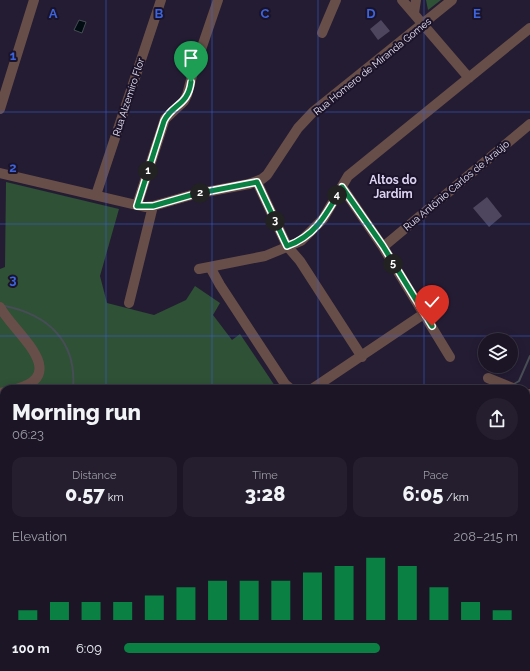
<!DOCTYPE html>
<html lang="en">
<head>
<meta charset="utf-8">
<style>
	body { margin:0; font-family:Raleway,sans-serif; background:#241e2e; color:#f1f3f6; height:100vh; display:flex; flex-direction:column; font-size:15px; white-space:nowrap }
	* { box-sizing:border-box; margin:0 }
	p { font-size:13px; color:#a09fa7 }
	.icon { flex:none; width:22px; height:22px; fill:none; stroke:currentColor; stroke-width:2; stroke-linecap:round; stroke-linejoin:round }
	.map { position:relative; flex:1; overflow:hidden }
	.panel { position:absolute; left:0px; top:385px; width:530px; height:286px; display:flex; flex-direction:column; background:#1b1526; border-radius:12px 12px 0 0; box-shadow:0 2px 10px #0003,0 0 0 1px #393443 }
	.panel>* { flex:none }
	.tools { position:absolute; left:478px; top:333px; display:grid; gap:8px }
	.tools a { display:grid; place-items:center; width:40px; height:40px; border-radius:50%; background:#1b1526; box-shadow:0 2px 10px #0003,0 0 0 1px #393443; font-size:20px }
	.pin { position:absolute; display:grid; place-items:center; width:34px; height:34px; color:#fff; margin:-41px -17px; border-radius:50% 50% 50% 0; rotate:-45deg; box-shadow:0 0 4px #0007 }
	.pin .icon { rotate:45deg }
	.km { position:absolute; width:20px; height:20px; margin:-10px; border-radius:50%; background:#222; color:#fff; font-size:11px; line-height:20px; text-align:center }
	.round { display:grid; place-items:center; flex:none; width:42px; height:42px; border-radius:21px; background:#241e2e }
	.overview { display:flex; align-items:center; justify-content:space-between; height:68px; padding:0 12px }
	h1 { font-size:22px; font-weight:800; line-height:30px }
	.figures { display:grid; grid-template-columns:repeat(3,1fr); gap:6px; height:68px; padding:4px 12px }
	.figures div { display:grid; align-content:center; border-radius:10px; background:#241e2e; text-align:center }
	.figures b { font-size:20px; font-weight:800 }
	.figures small { font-size:11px; font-weight:400 }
	.figures p { font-size:11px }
	.chart { height:112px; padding:8px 12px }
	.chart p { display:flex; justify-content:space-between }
	.chart svg { width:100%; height:72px; margin-top:4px; stroke:#0b8043; stroke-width:6 }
	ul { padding:0 12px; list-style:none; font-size:13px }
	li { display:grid; grid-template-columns:64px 48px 1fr; align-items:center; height:30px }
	li i { height:10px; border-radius:5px; background:#0b8043 }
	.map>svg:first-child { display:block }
	.green { fill:#2f5136 }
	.water { fill:#000c11; stroke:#464d55 }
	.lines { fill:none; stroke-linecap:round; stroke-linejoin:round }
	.stream { stroke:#464d55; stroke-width:2 }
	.building { fill:#4e465f }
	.minor { stroke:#684e49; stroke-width:10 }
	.route-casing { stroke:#fff; stroke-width:8 }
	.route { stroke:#0b8043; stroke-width:5 }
	.grid { fill:none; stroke:#3c64dc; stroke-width:1; stroke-opacity:0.55 }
	.labels { text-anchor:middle; stroke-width:4; stroke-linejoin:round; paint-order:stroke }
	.street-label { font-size:10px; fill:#e9e4f4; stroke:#1b1329 }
	.quarter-label { font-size:12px; font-weight:bold; fill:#dcd3f2; stroke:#1b1329 }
	.grid-label { font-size:13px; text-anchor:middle; font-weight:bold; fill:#3c64dc; stroke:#1b1329; stroke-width:4; stroke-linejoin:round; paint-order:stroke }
</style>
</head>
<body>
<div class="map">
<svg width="530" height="671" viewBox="0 0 530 671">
	<rect width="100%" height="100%" fill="#241c33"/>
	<!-- green -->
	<path class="green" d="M426,0H441L428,10Z
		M6,182L119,209L100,276L107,303L154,315L186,300L195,286L220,303L213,315L232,340L240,334L277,389H4V557L0,555V269L5,267Z
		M102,667H350L349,671H104Z"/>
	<!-- water -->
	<path class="water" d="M79,20L86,22L82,33L74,30Z"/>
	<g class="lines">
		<!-- stream -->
		<path class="stream" d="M5,306C49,315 77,342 73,389
			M514,384L519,381L530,356
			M142,667L144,671"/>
	</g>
	<!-- building -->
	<path class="building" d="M381,20L390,31L378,40L370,29Z
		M487,197L502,216L489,227L473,208Z"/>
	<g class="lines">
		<!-- minor -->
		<path class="minor" d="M402,0L469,78
			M414,13L416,0
			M322,33L336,0
			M0,109L34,0
			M0,173L145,207L153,206L195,194L249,184L262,179L267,175L298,128L313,112L452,0
			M257,182L287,246L300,261L362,357
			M342,187L383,247L450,357
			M96,195L161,0
			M137,205L165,119L184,101L187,95L192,76L218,0
			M383,247L530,124
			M210,267L220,285L285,384L291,389
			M199,269L265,256L301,241L323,219L348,176L530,28
			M129,303L153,206
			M0,307C12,331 72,374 16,389
			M488,378L515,389
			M312,389L425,313
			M0,393L4,392
			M526,403L530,394
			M0,618L4,623
			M499,671L501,667"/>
	</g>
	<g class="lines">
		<!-- route casing -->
		<g class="route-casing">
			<path id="route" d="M191,82C188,106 172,104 164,121L137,206H153L195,194L257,182L287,246C316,236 327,213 342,187L383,246L432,326"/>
		</g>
		<!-- route -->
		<use href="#route" class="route"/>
	</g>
	<!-- grid -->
	<path class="grid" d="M106,0V389M212,0V389M318,0V389M424,0V389M0,112H530M0,224H530M0,336H530M0,447H4M526,447H530M0,559H4M526,559H530M106,667V671M212,667V671M318,667V671M424,667V671"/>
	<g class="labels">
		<!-- street labels -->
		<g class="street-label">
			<text transform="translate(372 66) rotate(-39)" y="4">Rua Homero de Miranda Gomes</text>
			<text transform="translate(128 97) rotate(-72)" y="4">Rua Alzemiro Flor</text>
			<text transform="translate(456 185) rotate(-40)" y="4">Rua Antônio Carlos de Araújo</text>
		</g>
		<!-- quarter labels -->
		<g class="quarter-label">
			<text x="393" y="184">Altos do<tspan x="393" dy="14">Jardim</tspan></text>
		</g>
	</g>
	<g class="grid-label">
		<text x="53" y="18">A</text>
		<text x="159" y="18">B</text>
		<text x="265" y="18">C</text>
		<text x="371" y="18">D</text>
		<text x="477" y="18">E</text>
		<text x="13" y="60">1</text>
		<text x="13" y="172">2</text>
		<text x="13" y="284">3</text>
	</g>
</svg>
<div class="tools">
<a><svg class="icon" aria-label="layers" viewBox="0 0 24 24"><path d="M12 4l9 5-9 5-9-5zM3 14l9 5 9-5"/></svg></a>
</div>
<div class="pin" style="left:191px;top:82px;background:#1e9e55"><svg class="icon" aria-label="arrive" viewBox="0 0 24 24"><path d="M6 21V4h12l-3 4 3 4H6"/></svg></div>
<div class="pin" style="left:432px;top:326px;background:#d93025"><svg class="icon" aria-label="check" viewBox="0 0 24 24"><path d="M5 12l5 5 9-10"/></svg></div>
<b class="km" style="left:148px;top:171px">1</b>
<b class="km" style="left:200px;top:193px">2</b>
<b class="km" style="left:275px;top:221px">3</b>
<b class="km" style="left:337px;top:195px">4</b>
<b class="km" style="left:393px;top:264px">5</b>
<section class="panel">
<div class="overview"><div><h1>Morning run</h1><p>06:23</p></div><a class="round"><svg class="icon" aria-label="share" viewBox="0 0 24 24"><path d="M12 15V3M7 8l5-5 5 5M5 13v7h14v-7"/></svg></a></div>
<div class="figures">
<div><p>Distance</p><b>0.57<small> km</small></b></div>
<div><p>Time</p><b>3:28</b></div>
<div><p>Pace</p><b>6:05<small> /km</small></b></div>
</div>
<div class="chart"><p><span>Elevation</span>208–215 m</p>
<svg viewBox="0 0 160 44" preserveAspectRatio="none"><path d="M5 44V38M15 44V33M25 44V33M35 44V33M45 44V29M55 44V24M65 44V20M75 44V20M85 44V20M95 44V15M105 44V11M115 44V6M125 44V11M135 44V24M145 44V33M155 44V38"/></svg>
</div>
<ul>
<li><b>100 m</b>6:09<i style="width:65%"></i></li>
</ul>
</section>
</div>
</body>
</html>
